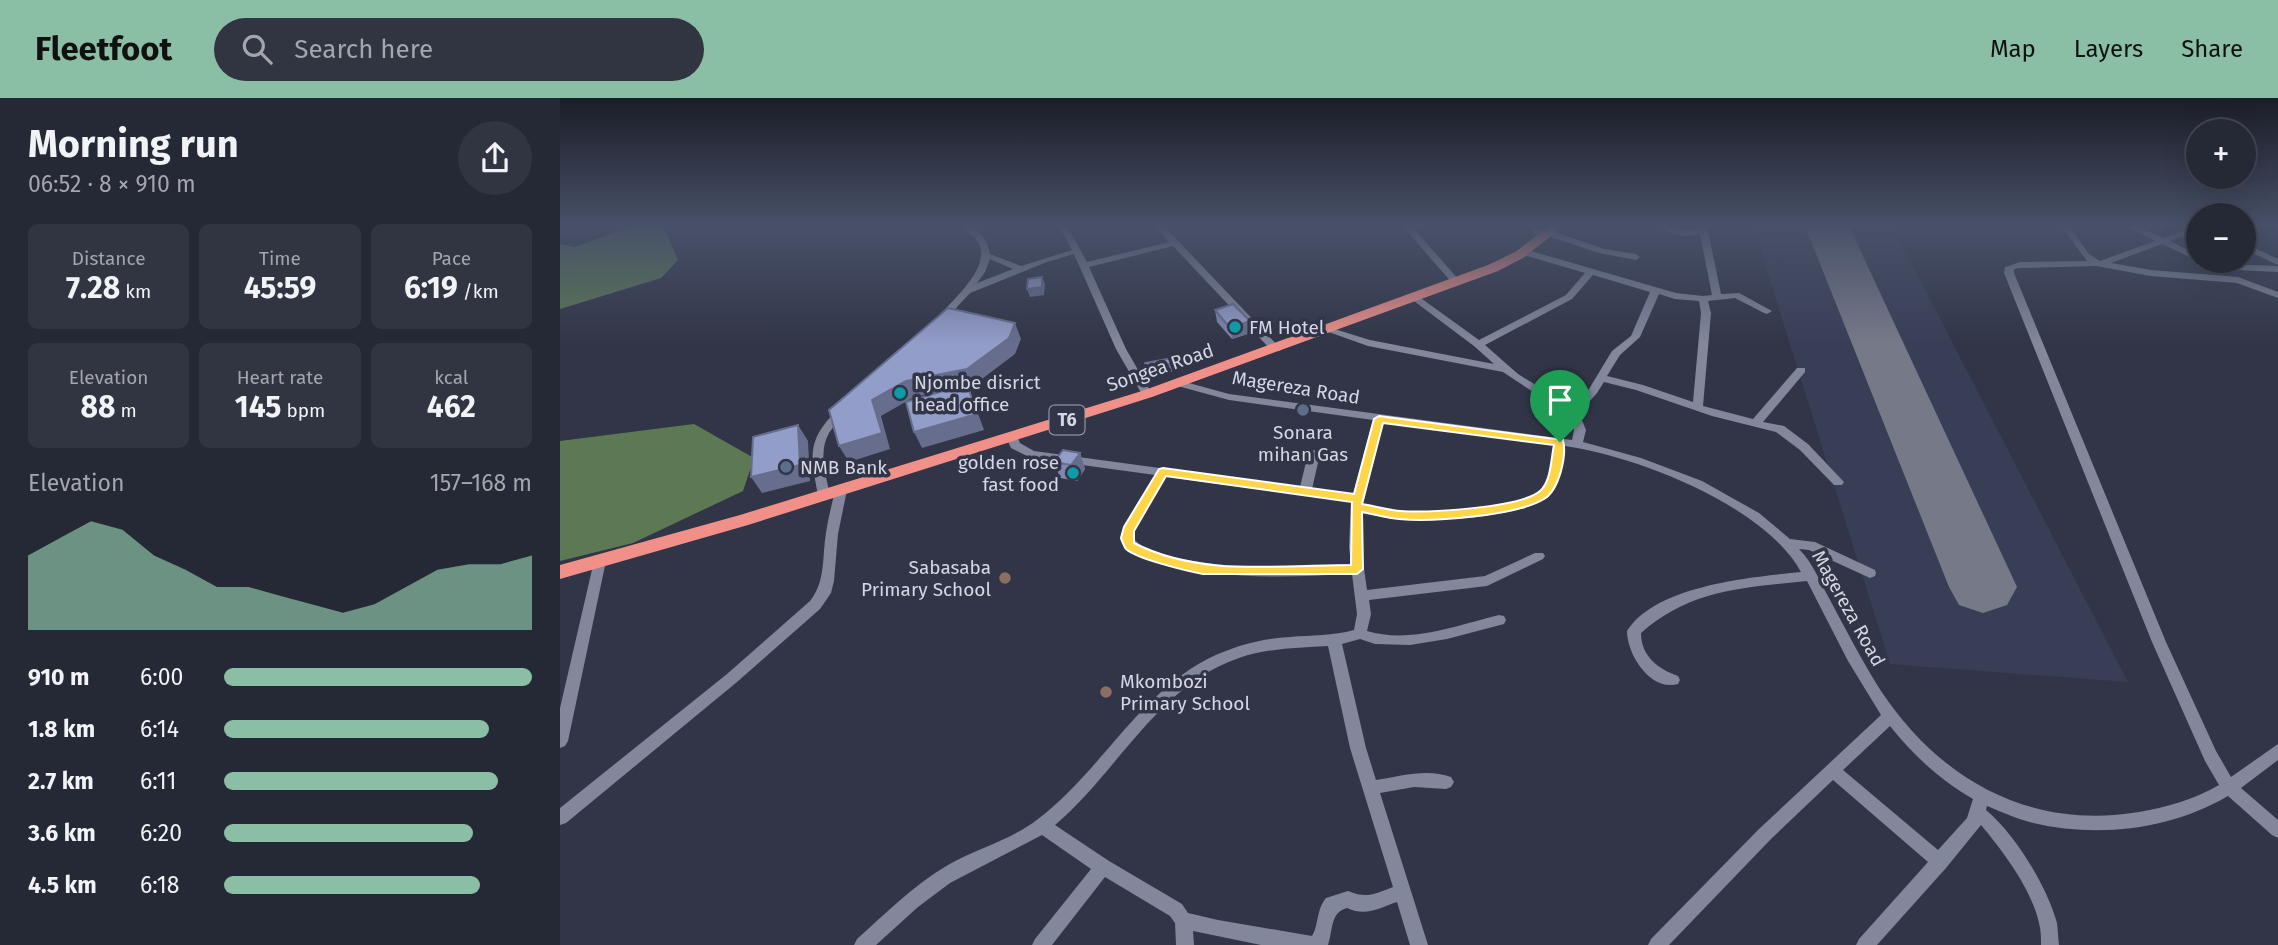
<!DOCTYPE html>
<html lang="en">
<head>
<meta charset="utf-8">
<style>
	body { margin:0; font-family:"Fira Sans",sans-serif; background:#313441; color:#f1f3f6; height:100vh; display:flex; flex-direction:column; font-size:26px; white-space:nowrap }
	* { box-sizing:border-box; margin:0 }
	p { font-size:23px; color:#a3a6ad }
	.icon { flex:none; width:38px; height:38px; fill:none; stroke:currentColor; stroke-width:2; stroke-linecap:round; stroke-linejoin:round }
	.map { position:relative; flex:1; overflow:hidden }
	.details { display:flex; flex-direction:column; background:#252835; width:560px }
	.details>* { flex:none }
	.buttons { position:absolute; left:1626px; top:21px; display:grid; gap:14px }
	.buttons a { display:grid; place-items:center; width:70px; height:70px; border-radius:50%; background:#252835; box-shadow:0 7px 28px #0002,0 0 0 2px #424450; font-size:35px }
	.pin { position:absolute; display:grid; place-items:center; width:60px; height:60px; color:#fff; margin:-72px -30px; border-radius:50% 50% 50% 0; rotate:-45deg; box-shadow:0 0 7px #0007 }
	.pin .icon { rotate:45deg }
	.round { display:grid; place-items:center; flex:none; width:74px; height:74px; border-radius:37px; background:#313441 }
	.headline { display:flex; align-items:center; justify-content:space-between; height:119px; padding:0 28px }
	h1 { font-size:38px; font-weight:700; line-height:52px }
	.metrics { display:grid; grid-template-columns:repeat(3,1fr); gap:10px; height:119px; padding:7px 28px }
	.metrics div { display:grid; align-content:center; border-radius:10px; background:#313441; text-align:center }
	.metrics b { font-size:30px; font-weight:700 }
	.metrics small { font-size:19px; font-weight:400 }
	.metrics p { font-size:19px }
	.chart { height:196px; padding:14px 28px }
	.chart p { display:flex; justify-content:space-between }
	.chart svg { width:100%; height:126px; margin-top:7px; fill:#8abfa5; opacity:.7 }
	ul { padding:0 28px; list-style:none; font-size:23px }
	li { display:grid; grid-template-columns:112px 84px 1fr; align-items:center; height:52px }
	li i { height:18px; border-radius:9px; background:#8abfa5 }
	header { display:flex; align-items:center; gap:42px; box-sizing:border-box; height:98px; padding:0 35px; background:#8abfa5; color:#111 }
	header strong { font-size:33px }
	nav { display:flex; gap:38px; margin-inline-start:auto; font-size:24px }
	.search { width:490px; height:63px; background:#313441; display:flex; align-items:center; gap:18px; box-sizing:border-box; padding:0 24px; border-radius:38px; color:#a3a6ad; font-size:26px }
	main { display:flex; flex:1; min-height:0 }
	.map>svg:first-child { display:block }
	.built { fill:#383e56 }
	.forest { fill:#5c7953 }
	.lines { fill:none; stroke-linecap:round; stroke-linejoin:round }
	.runway { fill:#767988; fill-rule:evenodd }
	.minor { fill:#82879b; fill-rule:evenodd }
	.highway { fill:#f19088; fill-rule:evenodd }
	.wall { fill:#7e87ad }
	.shaded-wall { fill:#676e8d }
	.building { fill:#939dc9; stroke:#676e8d; stroke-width:2 }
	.route { fill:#ffd54a; stroke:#fff; stroke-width:2; fill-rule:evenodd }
	.culture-dot { fill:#0f9aa8; stroke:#313547; stroke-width:2.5 }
	.service-dot { fill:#5c6f8a; stroke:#313547; stroke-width:2.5 }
	.education-dot { fill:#8d6e63; stroke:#313547; stroke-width:2.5 }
	.labels { text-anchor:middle; stroke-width:7; stroke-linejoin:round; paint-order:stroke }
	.shield { fill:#313547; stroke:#a4a6b4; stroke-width:2 }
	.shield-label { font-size:18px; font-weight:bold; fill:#d5d7e3 }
	.poi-label { font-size:19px; fill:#d5d7e3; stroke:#313547; text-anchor:start }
	.street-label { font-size:19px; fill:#d5d7e3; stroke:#313547 }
</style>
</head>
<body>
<header>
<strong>Fleetfoot</strong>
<div class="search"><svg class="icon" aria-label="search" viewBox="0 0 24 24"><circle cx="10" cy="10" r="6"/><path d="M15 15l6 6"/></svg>Search here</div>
<nav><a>Map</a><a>Layers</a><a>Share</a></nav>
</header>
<main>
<section class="details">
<div class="headline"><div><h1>Morning run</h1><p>06:52 · 8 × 910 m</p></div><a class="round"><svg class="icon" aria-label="share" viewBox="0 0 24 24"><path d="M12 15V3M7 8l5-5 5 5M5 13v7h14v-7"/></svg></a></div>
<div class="metrics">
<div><p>Distance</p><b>7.28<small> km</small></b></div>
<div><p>Time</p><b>45:59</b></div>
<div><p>Pace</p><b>6:19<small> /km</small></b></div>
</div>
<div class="metrics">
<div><p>Elevation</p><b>88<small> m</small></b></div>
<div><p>Heart rate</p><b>145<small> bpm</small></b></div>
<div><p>kcal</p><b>462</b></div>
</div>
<div class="chart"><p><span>Elevation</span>157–168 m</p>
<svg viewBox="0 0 160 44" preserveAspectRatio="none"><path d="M0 44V18L10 12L20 6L30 9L40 18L50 23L60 29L70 29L80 32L90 35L100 38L110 35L120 29L130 23L140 21L150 21L160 18V44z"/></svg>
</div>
<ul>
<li><b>910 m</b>6:00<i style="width:100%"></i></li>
<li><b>1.8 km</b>6:14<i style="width:86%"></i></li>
<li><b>2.7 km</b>6:11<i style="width:89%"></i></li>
<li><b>3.6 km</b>6:20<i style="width:81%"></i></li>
<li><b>4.5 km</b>6:18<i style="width:83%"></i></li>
</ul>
</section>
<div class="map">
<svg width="1718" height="847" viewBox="0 0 1718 847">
	<rect width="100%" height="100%" fill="#313547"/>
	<!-- built -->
	<path class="built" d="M1193,128H1332L1568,584L1330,566Z"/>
	<!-- forest -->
	<path class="forest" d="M75,128H103L118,162L101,180L0,211V146L14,149Z
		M134,326L194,360L183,393L73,445L0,463V343Z"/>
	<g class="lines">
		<!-- runway -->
		<path class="runway" d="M1245,128H1289L1457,489L1447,507L1423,515L1399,507L1389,489Z"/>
		<!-- minor -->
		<path class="minor" d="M402,128C418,128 428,141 430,156L461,168L512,152L499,128H507L527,164L609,144L595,128H604L721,251L720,253H712L613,148L529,169L566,251L592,296L591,298H583L556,251L514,156L487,164L410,195L383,224H377V220C391,203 433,169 418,144C414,138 407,133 402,128ZM430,161L453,171L417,185L425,174Z
			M851,128H865L855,132L899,182V186H893L845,131Z
			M966,128H975L985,135L992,133L1044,151L1076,156L1080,159L1076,162L1039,155L988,138V141H982Z
			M1099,128H1108L1122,132L1139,131V128H1147L1161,196L1179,195L1212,213L1207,216L1204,215L1175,200L1148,203L1151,215L1143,308L1193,321L1237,270H1245V274L1203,324L1224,328L1248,346L1284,384L1282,387H1274L1240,352L1216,334L1152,318L1076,292L1044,284L1037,295L1019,315L1026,332L1023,344L1081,360L1142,383L1199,415L1230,441L1255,444L1315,472L1316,475L1315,478L1310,480L1249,452L1239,451C1253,465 1260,484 1269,500C1286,532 1302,563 1321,593C1381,683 1471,732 1579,714C1607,709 1635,701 1659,687L1645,663L1592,544L1444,175L1445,169L1460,164L1527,163L1501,128H1509L1529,156L1540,163L1595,143L1566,128H1577L1603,140L1638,128V133L1610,143L1638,157V163L1602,146L1551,165L1591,172L1678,179L1718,194V200L1677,185L1591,178L1536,168L1460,170L1454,171V175L1606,544L1656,653L1671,679L1718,646V662L1681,690L1718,722V740L1712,737L1668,698C1610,732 1538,740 1473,725C1457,721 1442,714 1427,708L1426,712C1455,736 1487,788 1497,825C1498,832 1498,840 1499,847H1481C1481,840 1481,832 1479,825C1472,792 1443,753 1421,727L1386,770L1317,847H1296L1299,841L1368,764L1273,682L1211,741L1109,847H1088L1091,841L1199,731L1321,617L1288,563L1247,483C1183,490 1131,491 1081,535C1081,558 1098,571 1118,578L1120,582L1118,586C1091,594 1067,557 1067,533C1096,487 1192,479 1241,474C1205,408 1077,358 1005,348C1001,364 1002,387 988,399C963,420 872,424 839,421C827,421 814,417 802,415L801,449L807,492L925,478L975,455H983L985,458L983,461L927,488L809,502L811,516L807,533C850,546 898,527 939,517L944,518L946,522L944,526L887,541L850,547L815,546L800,541L782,546L806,650L816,682C840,678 868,670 891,679L894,684L891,689L886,691L854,689L820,695L868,847H850L837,804C819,810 806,819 787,810C770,814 773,833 768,847H701L633,833L634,847H616L615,825L610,818L545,779L492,847H472L475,841L531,771L482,737L390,785L358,809L316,847H294L297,841C326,815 354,787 388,767C418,750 451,742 478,721C543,672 581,590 658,556C681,546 706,540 730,539C752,537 773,538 794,532L797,516L792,476C725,479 659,483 594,462C581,458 562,454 561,438C561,428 589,388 595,377L471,360L451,350L446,339L448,336H456L460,345L474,353L740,389L748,356L754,352L760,356L752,391L793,396L813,322L669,302L614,287L613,285L618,282L669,296L1012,342L1014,332L1008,317L943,274L808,248L763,232L768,229L810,242L934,266L914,248L850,200L855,197L858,198L919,242L1006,197L1025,175L961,156V152L964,151L1116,195L1143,198L1152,197L1140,136C1126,139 1110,138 1099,128ZM1033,177L1090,194L1071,238L1052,253L1029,291L1012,309L958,276L925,247L1012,201ZM1099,196L1115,201L1139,203L1141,215L1133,304L1083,287L1047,278L1060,257L1080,239ZM824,323L994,347C991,360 992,383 980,393C956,412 871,415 840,413C828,412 815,409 803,406ZM606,379L791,404L789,449L791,466C728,469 665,474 603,456C593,453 582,450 575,442L574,432ZM768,548L790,650L833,789C814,796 807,801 788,793L766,800C756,812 759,827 752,838L658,822L628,815L622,806L549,763L495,727C557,675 598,587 679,560C708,550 738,550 768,548ZM1330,628C1355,659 1379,681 1413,701L1407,720L1378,752L1283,672Z
			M1684,145L1718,161V167L1684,151Z
			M1659,166L1718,168V174L1656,171L1654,169Z
			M282,310L287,313C281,320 274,327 269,335C258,354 266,377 270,397L264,401L258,397C250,356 247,342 278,311Z
			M281,388L287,392L278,436L274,483L271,495L260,511L177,584L6,725L0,727V710L167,576L250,503C266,483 262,459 266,435C268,421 272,406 275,392Z
			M40,458L45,460L46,463L8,643L5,648L0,650V610L34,463L35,460Z"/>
		<!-- highway -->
		<path class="highway" d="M990,128H1004L963,160L938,173L592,299L188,427L0,481V467L180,417L582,293L928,167L955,154Z"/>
	</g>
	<!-- wall -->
	<path class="wall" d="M655,212L690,223L691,235L672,241L657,224Z
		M520,355L525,371L517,383L500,380L494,364Z"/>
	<!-- shaded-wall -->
	<path class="shaded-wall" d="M482,179L485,186L484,197L470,199L467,191Z
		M690,223L691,235L672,241L670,230Z
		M455,225L461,241L455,256L414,287L408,288L424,332L362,350L354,334L408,288L354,299L321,318L330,351L289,364L279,348L312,302Z
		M615,264L617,272L590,281L588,273Z
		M238,327L248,343L250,383L202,395L191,379Z
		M520,355L525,371L517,383L511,367Z"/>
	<!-- building -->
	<path class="building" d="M482,179V189L467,191L468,181Z
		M673,206L690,223L670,230L655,212Z
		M388,210L455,225L449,240L407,271L346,283L312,302L322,335L279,348L269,312Z
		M614,260L615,264L588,273L585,265Z
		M407,286L417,316L354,334L346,304Z
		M238,327L240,367L191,379L193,339Z
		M503,352L520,355L511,367L494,364Z"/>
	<!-- sky -->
	<linearGradient id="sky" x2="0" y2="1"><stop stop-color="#1b1d27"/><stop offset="0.52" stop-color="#485169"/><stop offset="1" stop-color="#485169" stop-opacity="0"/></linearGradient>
	<rect width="1718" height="246" fill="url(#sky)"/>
	<!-- route -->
	<path class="route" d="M819,318L1003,342C1007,358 999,392 984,401C956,418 872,424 839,421C827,420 814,416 802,414L803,471L797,476H643C627,473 577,461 566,451C565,450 561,441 561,440L564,429L599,371L603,370L794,396L814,321ZM823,325L994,347C991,361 991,384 980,393C961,410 866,415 840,413C827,412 814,408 802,406ZM606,378L792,404L791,467C719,467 640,479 574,445V433Z"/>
	<!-- markers -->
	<g class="culture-dot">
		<circle cx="675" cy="229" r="7"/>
		<circle cx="340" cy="295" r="7"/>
		<circle cx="513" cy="375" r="7"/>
	</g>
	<g class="service-dot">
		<circle cx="743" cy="312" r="7"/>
		<circle cx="226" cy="369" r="7"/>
	</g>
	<g class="education-dot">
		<circle cx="445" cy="480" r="7"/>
		<circle cx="546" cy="594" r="7"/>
	</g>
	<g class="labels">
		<!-- shield labels -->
		<rect class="shield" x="489.5" y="307.5" width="35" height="29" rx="5"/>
		<g class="shield-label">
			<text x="507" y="328">T6</text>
		</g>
		<!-- poi labels -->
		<g class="poi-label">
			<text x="689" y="236">FM Hotel</text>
			<text x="354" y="291">Njombe disrict<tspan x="354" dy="22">head office</tspan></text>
			<text x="743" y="341" text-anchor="middle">Sonara<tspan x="743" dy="22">mihan Gas</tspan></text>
			<text x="499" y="371" text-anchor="end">golden rose<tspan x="499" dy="22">fast food</tspan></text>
			<text x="240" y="376">NMB Bank</text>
			<text x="431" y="476" text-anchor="end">Sabasaba<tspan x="431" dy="22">Primary School</tspan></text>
			<text x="560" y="590">Mkombozi<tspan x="560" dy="22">Primary School</tspan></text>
		</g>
		<!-- street labels -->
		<g class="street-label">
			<text transform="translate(600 269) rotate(-19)" y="7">Songea Road</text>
			<text transform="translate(736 289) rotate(9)" y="7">Magereza Road</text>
			<text transform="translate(1289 510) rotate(61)" y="7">Magereza Road</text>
		</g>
	</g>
</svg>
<div class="buttons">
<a>+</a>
<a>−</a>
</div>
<div class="pin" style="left:1000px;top:344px;background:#1e9e55"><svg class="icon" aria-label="arrive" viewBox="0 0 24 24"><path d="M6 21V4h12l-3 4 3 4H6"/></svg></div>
</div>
</main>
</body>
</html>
